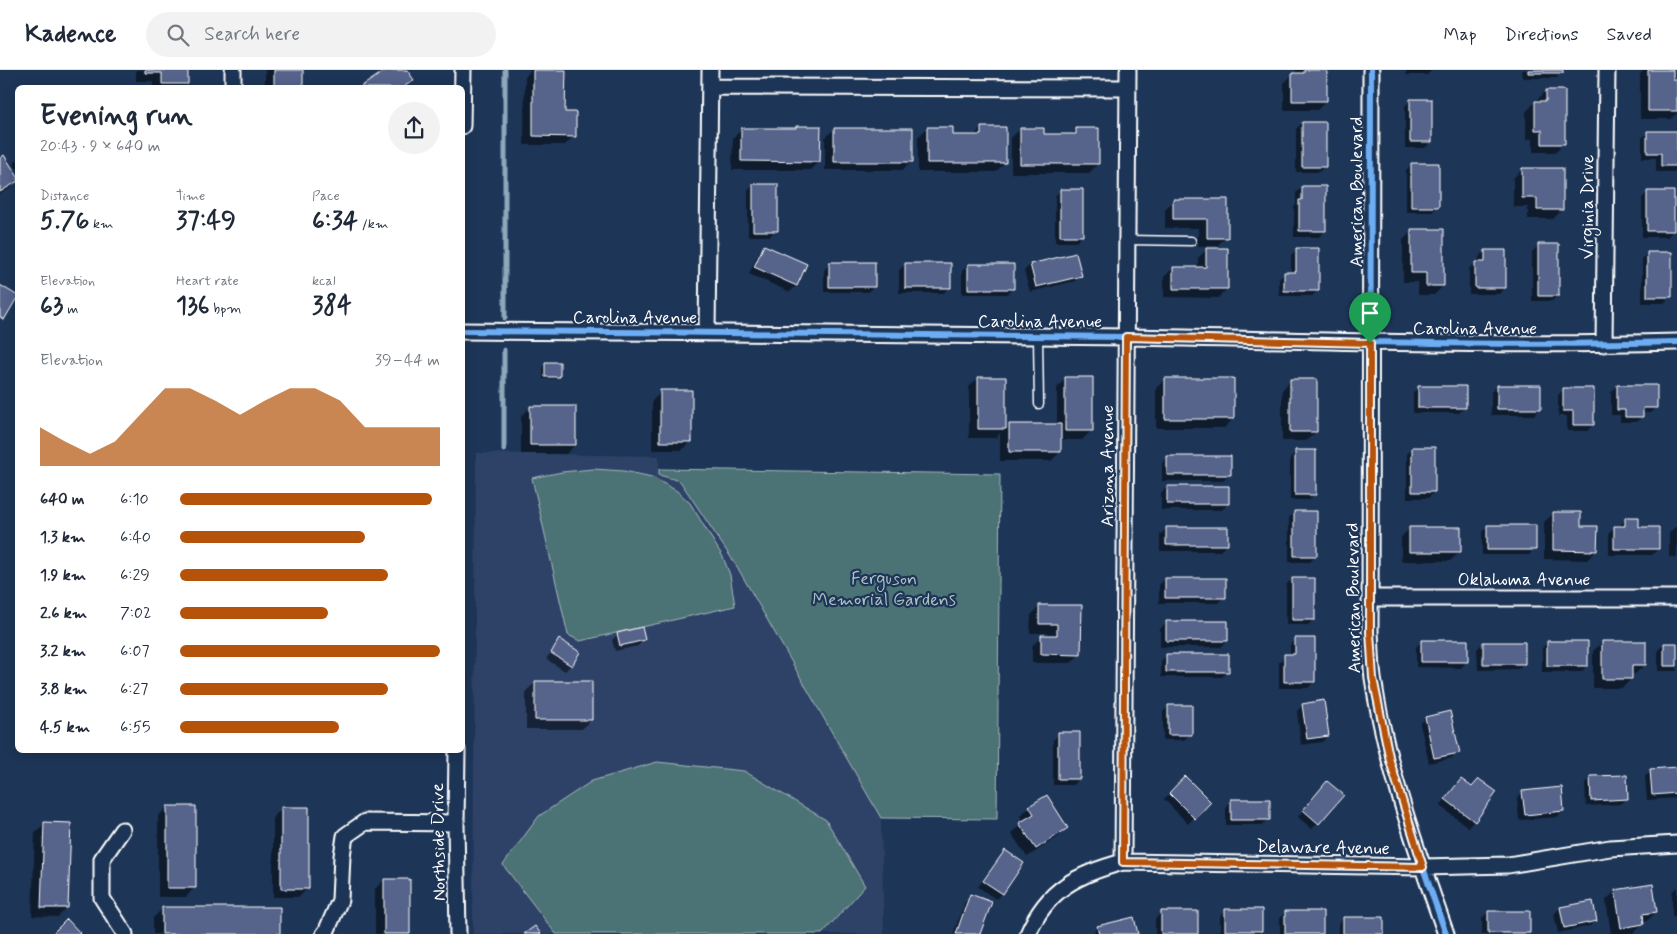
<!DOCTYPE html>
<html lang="en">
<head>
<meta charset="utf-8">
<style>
	body { margin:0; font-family:Mynerve,sans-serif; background:#f2f2f3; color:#1f2937; height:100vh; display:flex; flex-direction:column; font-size:19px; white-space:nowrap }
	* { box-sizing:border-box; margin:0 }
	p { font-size:16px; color:#747a83 }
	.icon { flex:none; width:28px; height:28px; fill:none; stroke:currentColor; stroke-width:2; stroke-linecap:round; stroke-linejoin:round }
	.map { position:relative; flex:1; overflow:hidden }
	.details { position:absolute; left:15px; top:15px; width:450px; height:668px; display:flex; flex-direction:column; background:#fff; border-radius:8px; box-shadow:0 2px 12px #0003 }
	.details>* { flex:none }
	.pin { position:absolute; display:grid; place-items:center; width:42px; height:42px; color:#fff; margin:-51px -21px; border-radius:50% 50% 50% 0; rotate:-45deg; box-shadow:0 0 5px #0007 }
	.pin .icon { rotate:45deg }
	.round { display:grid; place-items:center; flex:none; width:52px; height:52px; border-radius:26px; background:#f2f2f3 }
	.head { display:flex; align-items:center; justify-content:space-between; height:85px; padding:0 25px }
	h1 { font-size:28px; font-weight:800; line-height:38px }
	.metrics { display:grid; grid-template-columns:repeat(3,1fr); gap:8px; height:85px; padding:5px 25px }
	.metrics div { display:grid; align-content:center }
	.metrics b { font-size:25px; font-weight:800 }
	.metrics small { font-size:14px; font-weight:400 }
	.metrics p { font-size:14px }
	.chart { height:140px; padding:10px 25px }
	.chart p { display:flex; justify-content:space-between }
	.chart svg { width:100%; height:90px; margin-top:5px; fill:#b45309; opacity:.7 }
	ul { padding:0 25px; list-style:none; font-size:16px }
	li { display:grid; grid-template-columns:80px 60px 1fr; align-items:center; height:38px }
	li i { height:12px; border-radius:6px; background:#b45309 }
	header { display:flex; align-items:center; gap:30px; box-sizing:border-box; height:70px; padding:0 25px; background:#fff; border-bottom:1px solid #e0e1e3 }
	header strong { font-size:24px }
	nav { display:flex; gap:28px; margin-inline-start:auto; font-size:18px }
	.search { width:350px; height:45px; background:#f2f2f3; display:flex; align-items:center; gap:12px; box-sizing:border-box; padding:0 18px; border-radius:28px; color:#747a83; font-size:19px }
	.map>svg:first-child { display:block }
	.built { fill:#2e4367 }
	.green { fill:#4c7275; stroke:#a6b8ba }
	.shadow { fill:#0007 }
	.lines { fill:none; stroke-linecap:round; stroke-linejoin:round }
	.stream { stroke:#8fa7bb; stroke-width:5 }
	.building { fill:#56648b; stroke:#fff }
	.service-casing { stroke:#fff; stroke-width:11 }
	.minor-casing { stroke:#fff; stroke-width:19 }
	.service { stroke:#1d3557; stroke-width:8 }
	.minor { stroke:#1d3557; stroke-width:15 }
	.cycleway-casing { stroke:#1d3557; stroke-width:9 }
	.cycleway { stroke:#6dadf4; stroke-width:6 }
	.route-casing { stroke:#fff; stroke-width:10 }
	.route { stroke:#b45309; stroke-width:6 }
	.labels { text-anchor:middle; stroke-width:4.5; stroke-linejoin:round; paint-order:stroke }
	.street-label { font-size:18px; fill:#fff; stroke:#1d3557 }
	.park-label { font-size:18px; fill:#aec0c1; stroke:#1d3557 }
</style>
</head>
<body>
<header>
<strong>Kadence</strong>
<div class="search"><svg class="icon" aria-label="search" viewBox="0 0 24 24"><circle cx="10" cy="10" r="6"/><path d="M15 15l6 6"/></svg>Search here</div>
<nav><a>Map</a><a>Directions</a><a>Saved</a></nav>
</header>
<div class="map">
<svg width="1677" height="864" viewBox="0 0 1677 864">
	<rect width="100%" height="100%" fill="#1d3557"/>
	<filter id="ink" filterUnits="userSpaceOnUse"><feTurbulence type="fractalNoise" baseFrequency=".02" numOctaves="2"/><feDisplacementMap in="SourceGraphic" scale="10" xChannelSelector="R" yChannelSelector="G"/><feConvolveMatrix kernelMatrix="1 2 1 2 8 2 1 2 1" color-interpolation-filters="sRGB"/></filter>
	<g filter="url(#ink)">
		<!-- built -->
		<path class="built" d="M476,383L659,386V405L680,411L736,495L881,748L884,864H473Z"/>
		<!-- green -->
		<path class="green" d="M593,399L624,401L652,407L677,421L690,433L723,487L730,505L735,536L580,571L568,565L532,408L562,402Z
			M659,399L1000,404L997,749L881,748L736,495L680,411L659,405Z
			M657,692L744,701L826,750L865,816L822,864H556L503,795L539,746L592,711Z"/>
		<!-- shadow -->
		<path class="shadow" d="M136,0H187V14L184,18H153V11H136Z
			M265,0H302V18H265Z
			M531,0H564V43L574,66L565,75H524L525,7Z
			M1296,0H1326V31L1317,40H1284V13L1293,4H1296Z
			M1406,0H1432L1427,5H1406Z
			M1522,0H1562V2L1556,8H1522Z
			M1644,0H1672V12H1677V43L1671,49H1640V4Z
			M1546,21L1564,73L1555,82H1533V69H1526V42L1535,32H1537V30Z
			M1411,30L1431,72L1425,78H1405V36Z
			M1302,53L1325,96L1319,102H1296V59Z
			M796,57L819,91L810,100H732L733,68L742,59L794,60Z
			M927,58L951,67H973L981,58L1005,92L996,102H918V67Z
			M834,59L912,91L903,100H825V68Z
			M1020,59L1043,65H1071L1077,59L1098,94L1089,103H1011V68Z
			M1648,62H1677L1676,102H1656V88H1642V68Z
			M0,89L18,110L9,119L0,124Z
			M18,89V100L13,94Z
			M1412,94L1438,136L1432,142H1406V100Z
			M1523,99L1562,140L1553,149H1528V137H1513V108Z
			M753,115L776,160L770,166H748V121Z
			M1302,117L1325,161L1319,167H1294V137L1296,135V123Z
			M1061,120L1082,166L1076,172H1055V126Z
			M1648,122L1673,161L1667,167H1642V128Z
			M1174,130H1226V167L1217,176H1198V158H1165V139Z
			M1412,161L1443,216L1434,225H1418V212H1403V170Z
			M765,176L805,194L796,216L790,222L749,204L759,182Z
			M1538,176L1558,225L1552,231H1532V182Z
			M1207,179L1227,219L1218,228L1164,227V207L1173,198H1198V188Z
			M1297,179L1318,220L1312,226H1279V209L1285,203H1291V185Z
			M1485,181L1505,218L1499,224H1469V199L1475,193H1479V187Z
			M1648,183L1670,227L1664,233H1642V189Z
			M830,194L874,216L868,222H824V200Z
			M905,195L949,217L944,223H899V200Z
			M968,195L1013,218L1007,224H962V201Z
			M1030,195L1080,205L1075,211L1030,222L1024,201Z
			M546,293L558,306L556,309H543V296Z
			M978,308H1005V360L1010,355H1057V318L1066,308L1092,360L1082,370H1060V382L1051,391H1000V363L996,368H969V317Z
			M1166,309L1233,349L1224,358H1156V318Z
			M1291,310L1316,362L1306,371H1282V320Z
			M1497,316L1540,339L1534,345H1491V322Z
			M1617,316L1656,337L1650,343H1642V346L1636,352H1620V345H1611V322Z
			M1418,317L1465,337L1459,343H1413V323Z
			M1564,319L1593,355L1587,361H1567V346H1558V325Z
			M661,322L691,371L682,380H652V331Z
			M531,337L575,375L566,384H521V346Z
			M1413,378L1434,422L1428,428H1407V384Z
			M1296,382L1315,424L1309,430H1290V388Z
			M1168,387L1229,405L1223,411H1162V393Z
			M1167,417L1228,434L1222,440H1161V423Z
			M1295,442L1316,486L1310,492H1289V448Z
			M1554,443L1579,457L1596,481L1587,490L1544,489V452Z
			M1626,449L1658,479L1652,485H1609V463L1615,457H1620V455Z
			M1488,456L1534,479L1529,485H1482V462Z
			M1675,457H1677V487H1669V463Z
			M1410,458L1460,482L1450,491H1401V467Z
			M1166,459L1226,475L1220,481H1160V465Z
			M1165,509L1224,527L1218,533H1159V515Z
			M1292,509L1314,549L1308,555H1286V515Z
			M1040,536H1080V584L1071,593H1032V576L1041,567H1048V563H1030L1031,545Z
			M1166,553L1227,571L1221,577H1160V559Z
			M618,564L643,570L638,576L615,581L612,570Z
			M1296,569L1314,612L1308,618H1279V592L1285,586H1290V575Z
			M559,571L571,595L565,601L546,589Z
			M1422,571L1466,592L1461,598L1416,597V577Z
			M1548,572L1587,596L1581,602H1542V578Z
			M1602,572L1645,595L1635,604H1631V609L1622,618H1593V581Z
			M1483,573L1524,593L1518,599L1478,600L1477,579Z
			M1664,574H1677V601H1658V580Z
			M1167,585L1228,601L1222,607H1161V591Z
			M536,612L591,650L582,659H526V621Z
			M1303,635L1328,666L1322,672L1301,675L1297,641Z
			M1169,636L1190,664L1184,670H1163V642Z
			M1426,648L1458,682L1452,688L1429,693L1420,654Z
			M1059,664L1079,709L1073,715H1053V670Z
			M1677,698V728L1647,730L1645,706L1651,700Z
			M1185,708L1209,732L1188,754L1164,729Z
			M1591,708L1626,728L1620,734L1586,736L1585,714Z
			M1455,716L1474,751L1468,757L1440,736Z
			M1321,719L1342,725L1312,759L1298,747Z
			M1523,722L1563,741L1557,747L1519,750L1517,728Z
			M1046,726L1067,758L1058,767L1027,787L1011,763L1024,752L1020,746L1029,737Z
			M1232,730L1268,749L1262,755H1226V736Z
			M168,737L195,817L186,827H158V746Z
			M282,738L308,818L299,827H273V747Z
			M44,754L67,838L58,847L32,846L35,763Z
			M1005,781L1002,823L996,829L978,817Z
			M384,810L409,864H375V819Z
			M1677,817V846H1672V822Z
			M1616,821L1656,842L1647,851L1642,852L1643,854L1634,863L1611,864L1606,830Z
			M971,826L979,864H953L965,832Z
			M163,838L279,864H153V848Z
			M1560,838L1596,850L1590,856L1558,863L1554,844Z
			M1226,840L1261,861L1257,864H1220V846Z
			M1286,842L1321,864H1280V848Z
			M1488,842L1529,863L1482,864V848Z
			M1161,843L1197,864H1155V849Z
			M1344,848L1383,864H1338V854Z
			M1098,857L1137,864H1092Z"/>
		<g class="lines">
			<!-- stream -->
			<path class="stream" d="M505,248V0
				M504,380V280"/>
		</g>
		<!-- building -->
		<path class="building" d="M145,0H188V14H162V3H145Z
			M274,0H303V18H274Z
			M386,0H407L414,10L402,18H359Z
			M533,0H566L565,42H576V67L533,66Z
			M1304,0H1327V31H1292V3H1304Z
			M1528,0H1563V3H1528Z
			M1648,0H1673V10H1677V41H1648Z
			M1546,20H1565V74H1542V60H1535V31H1546Z
			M1410,29H1432V72H1410Z
			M1302,52H1326V97H1302Z
			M796,56H821L820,92L741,91V58H796Z
			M927,57H953V65H981V57H1006V93H927Z
			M834,58H913V92H834Z
			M1020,58H1044V64H1076V58H1099V94H1020Z
			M1647,61H1677V96H1661V83H1647Z
			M4,85L18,107V111L0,122V88Z
			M1411,93H1439V137H1411Z
			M1522,98H1563V140H1537V128H1522Z
			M753,114H778V161H753Z
			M1302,116H1326V161H1299V130H1302Z
			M1060,119H1083V166H1060Z
			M1647,121H1674V161H1647Z
			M1173,129H1228V168H1207V149H1173Z
			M1411,159H1444V216H1426V203H1411Z
			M1538,174H1559V226H1538Z
			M764,175L807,194L797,216L754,197Z
			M1206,178H1228V219H1173V197H1206Z
			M1296,178H1319V221H1284V202H1296Z
			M1485,180H1506V218H1475V192H1485Z
			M1647,182H1672V227H1647Z
			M1076,183L1082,206L1036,217L1030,194Z
			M829,192H875V217H829Z
			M905,193H951V218H905Z
			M968,194H1014V219H968Z
			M0,215L18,226L4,250L0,247Z
			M545,292H560V307H545Z
			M978,307H1006V359H978Z
			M1065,307H1093V361H1065Z
			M1165,308H1234V349H1165Z
			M1290,309H1317V362H1290Z
			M1497,315H1541V339H1497Z
			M1617,315H1657V338H1643V347H1625V340H1617Z
			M1418,316H1466V338H1418Z
			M1563,318H1594V355H1573V341H1563Z
			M660,320H692V372H660Z
			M530,336H576V375H530Z
			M1009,354H1061V382H1009Z
			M1412,377H1435V422H1412Z
			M1295,380H1316V425H1295Z
			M1167,386H1231V405H1167Z
			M1167,416H1229V434H1167Z
			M1294,441H1317V486H1294Z
			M1553,442H1581V456H1598L1597,481L1553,480Z
			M1625,447H1639V457H1659V479H1614V456H1625Z
			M1487,455H1536V480H1487Z
			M1166,457H1228V475H1166Z
			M1409,457H1461V482H1409Z
			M1165,508H1226V528H1165Z
			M1292,508H1315V550H1292Z
			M1039,535H1082L1081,585L1041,584V565H1057V554H1039Z
			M1166,551H1228V571H1166Z
			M642,557L645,570L620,576L617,563Z
			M1295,568H1315V612H1284V584H1295Z
			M559,569L580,582L572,596L551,583Z
			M1421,570H1468V592H1421Z
			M1547,571H1588V596H1547Z
			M1602,571H1646V595H1632V609H1602Z
			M1483,572H1525V594H1483Z
			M1664,573H1677V596H1664Z
			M1166,584H1229V602H1166Z
			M535,611H592V650H535Z
			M1324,630L1329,666L1307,669L1302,634Z
			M1168,635H1192V665H1168Z
			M1450,641L1460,683L1434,688L1425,647Z
			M1058,662H1080V709H1058Z
			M1677,697V723L1652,725L1650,699Z
			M1627,705L1628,729L1591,731L1590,706Z
			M1185,706L1211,732L1195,749L1169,723Z
			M1461,709L1472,717L1479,709L1497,722L1475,752L1445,729Z
			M1327,711L1344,725L1319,754L1303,740Z
			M1562,717L1564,741L1525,745L1522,721Z
			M1047,725L1068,758L1036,779L1019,753L1034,744L1029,736Z
			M1231,729H1270V750H1231Z
			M167,736H196V818H167Z
			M281,737H309V819H281Z
			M44,752L71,753L68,838H41Z
			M1005,780L1024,793L1003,824L983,811Z
			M384,809H410V864H384Z
			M1653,814L1657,842L1643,844L1644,854L1621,858L1615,820Z
			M970,824L992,832L980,864H956Z
			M1593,831L1597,851L1564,858L1560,837Z
			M162,837H280V864H162Z
			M1225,839H1262V861H1225Z
			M1161,841H1198V864H1161Z
			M1285,841H1323V864H1285Z
			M1488,841H1530V863H1488Z
			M1134,847L1138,864H1099L1097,856Z
			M1343,847H1384V864H1343Z
			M67,849L81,864H52Z
			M535,856L541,864H524Z"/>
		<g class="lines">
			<!-- service casing -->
			<g class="service-casing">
				<path id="service" d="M1127,170L1191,171
					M1038,266L1039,334"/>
			</g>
			<!-- minor casing -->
			<g class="minor-casing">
				<path id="minor" d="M1371,0L1370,562C1371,577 1371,593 1373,608C1386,696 1417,781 1446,864
					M710,17L1128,18
					M233,18V0
					M462,56L463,0
					M462,261C684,263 906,263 1128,267C1311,270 1494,277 1677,272
					M707,263L710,0
					M1604,274L1607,0
					M1371,528H1677
					M457,680L456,753L458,864
					M122,760L102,789V828L125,864
					M1123,792L1128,0
					M324,864L326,862L340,830L342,786L345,766L365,752L456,753
					M1028,864C1047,819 1078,804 1123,792L1423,797L1508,795L1610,778L1677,774"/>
			</g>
			<!-- service -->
			<use href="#service" class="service"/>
			<!-- minor -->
			<use href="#minor" class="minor"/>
			<!-- cycleway casing -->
			<g class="cycleway-casing">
				<path id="cycleway" d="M1371,0L1370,562C1371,577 1371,593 1373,608C1386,696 1417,781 1446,864
					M462,261C684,263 906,263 1128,267C1311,270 1494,277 1677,272"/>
			</g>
			<!-- cycleway -->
			<use href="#cycleway" class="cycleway"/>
		</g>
	</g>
	<g class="lines" filter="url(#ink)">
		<!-- route casing -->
		<g class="route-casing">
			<path id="route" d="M1126,267L1370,273V562L1373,608L1390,691L1423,797L1123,792Z"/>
		</g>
		<!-- route -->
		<use href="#route" class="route"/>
	</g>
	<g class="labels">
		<!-- street labels -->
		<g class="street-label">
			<text transform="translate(1356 122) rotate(-90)" y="6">American Boulevard</text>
			<text transform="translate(1587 137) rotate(-90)" y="6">Virginia Drive</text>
			<text x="635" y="253">Carolina Avenue</text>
			<text x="1040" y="257">Carolina Avenue</text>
			<text x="1475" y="264">Carolina Avenue</text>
			<text transform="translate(1107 396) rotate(-90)" y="6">Arizona Avenue</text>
			<text x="1524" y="515">Oklahoma Avenue</text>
			<text transform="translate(1353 528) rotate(-91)" y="6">American Boulevard</text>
			<text transform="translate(438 772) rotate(-91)" y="6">Northside Drive</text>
			<text transform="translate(1323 777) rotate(1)" y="6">Delaware Avenue</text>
		</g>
		<!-- park labels -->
		<g class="park-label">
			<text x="884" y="514">Ferguson<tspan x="884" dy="21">Memorial Gardens</tspan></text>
		</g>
	</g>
</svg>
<div class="pin" style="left:1370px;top:273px;background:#1e9e55"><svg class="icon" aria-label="arrive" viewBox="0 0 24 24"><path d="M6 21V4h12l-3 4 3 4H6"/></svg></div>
<section class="details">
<div class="head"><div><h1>Evening run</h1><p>20:43 · 9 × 640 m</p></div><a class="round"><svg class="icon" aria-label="share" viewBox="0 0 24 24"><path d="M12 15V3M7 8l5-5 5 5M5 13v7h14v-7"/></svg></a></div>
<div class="metrics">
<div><p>Distance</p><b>5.76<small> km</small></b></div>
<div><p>Time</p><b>37:49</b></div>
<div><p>Pace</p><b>6:34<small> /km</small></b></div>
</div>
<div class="metrics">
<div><p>Elevation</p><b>63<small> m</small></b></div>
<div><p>Heart rate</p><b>136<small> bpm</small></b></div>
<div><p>kcal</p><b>384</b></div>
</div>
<div class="chart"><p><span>Elevation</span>39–44 m</p>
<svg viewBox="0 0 160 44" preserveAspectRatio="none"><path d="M0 44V25L10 32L20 38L30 32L40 19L50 6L60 6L70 12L80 19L90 12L100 6L110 6L120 12L130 25L140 25L150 25L160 25V44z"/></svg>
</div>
<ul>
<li><b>640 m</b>6:10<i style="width:97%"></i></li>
<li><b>1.3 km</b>6:40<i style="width:71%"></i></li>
<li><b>1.9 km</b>6:29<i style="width:80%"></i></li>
<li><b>2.6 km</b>7:02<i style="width:57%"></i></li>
<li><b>3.2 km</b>6:07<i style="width:100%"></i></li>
<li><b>3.8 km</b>6:27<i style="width:80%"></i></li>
<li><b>4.5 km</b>6:55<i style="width:61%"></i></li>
</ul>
</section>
</div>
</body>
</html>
